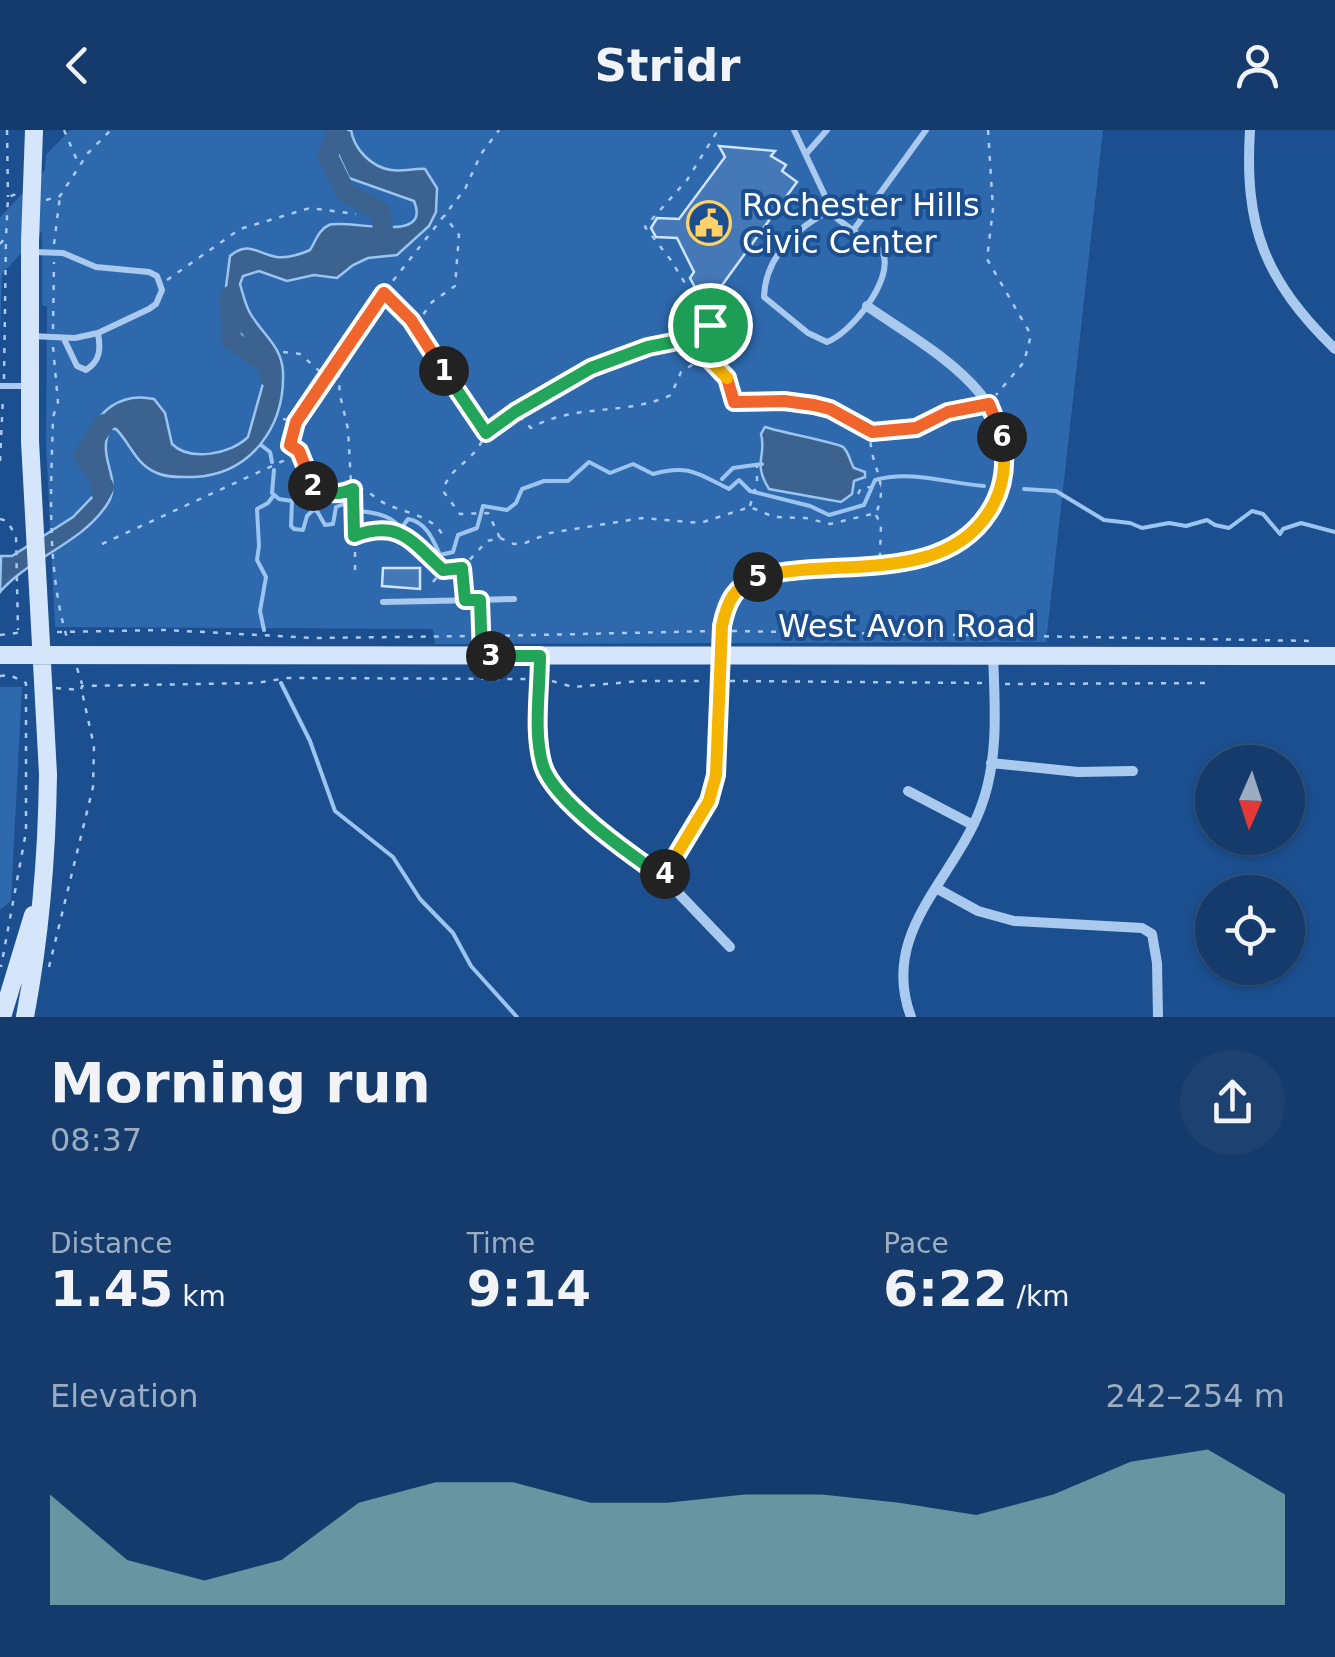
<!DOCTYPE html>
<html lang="en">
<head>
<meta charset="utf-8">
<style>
	body { margin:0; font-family:"DejaVu Sans",sans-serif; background:#1d4271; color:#f1f3f6; height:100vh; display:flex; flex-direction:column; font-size:38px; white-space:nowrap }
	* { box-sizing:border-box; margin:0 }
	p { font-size:32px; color:#9dadc1 }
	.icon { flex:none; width:55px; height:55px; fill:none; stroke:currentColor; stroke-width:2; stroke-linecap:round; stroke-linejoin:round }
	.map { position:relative; height:887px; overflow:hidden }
	.panel { display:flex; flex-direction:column; background:#143b6b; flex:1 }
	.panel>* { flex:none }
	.needle { width:65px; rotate:183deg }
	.fabs { position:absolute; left:1195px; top:615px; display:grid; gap:20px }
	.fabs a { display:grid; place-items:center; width:110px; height:110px; border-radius:50%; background:#143b6b; box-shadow:0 2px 8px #0004,0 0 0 2px #33557e; font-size:50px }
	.pin { position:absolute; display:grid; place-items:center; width:85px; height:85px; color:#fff; margin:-42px; border:5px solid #fff; border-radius:50%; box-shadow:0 2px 10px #0007 }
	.km { position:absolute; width:50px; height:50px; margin:-25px; border-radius:50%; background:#222; color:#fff; font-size:28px; line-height:50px; text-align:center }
	.round { display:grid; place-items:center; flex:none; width:105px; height:105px; border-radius:52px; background:#1d4271 }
	.overview { display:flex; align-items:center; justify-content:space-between; height:170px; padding:0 50px }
	h1 { font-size:55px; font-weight:700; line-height:75px }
	.metrics { display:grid; grid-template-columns:repeat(3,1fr); gap:15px; height:170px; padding:10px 50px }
	.metrics div { display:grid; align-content:center }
	.metrics b { font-size:50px; font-weight:700 }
	.metrics small { font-size:28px; font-weight:400 }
	.metrics p { font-size:28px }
	.chart { height:280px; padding:20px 50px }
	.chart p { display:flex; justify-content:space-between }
	.chart svg { width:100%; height:180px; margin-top:10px; fill:#8bbbb9; opacity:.7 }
	header { display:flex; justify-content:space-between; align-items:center; height:130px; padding:0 50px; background:#143b6b; font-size:45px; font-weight:700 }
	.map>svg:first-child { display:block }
	.green { fill:#2e69ad }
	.water { fill:#3c6290; stroke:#9cc4f0; stroke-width:2.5 }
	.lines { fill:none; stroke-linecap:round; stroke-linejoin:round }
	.stream { stroke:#9cc4f0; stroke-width:4 }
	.river { stroke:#3c6290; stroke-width:20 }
	.building { fill:#4478b7; stroke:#cfe3fa; stroke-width:2.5 }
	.path { stroke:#a9c9ee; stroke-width:2.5; stroke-dasharray:5 8; stroke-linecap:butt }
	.lane { stroke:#a9c9ee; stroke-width:6 }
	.street { stroke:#a9c9ee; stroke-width:10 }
	.secondary { stroke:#d6e6fa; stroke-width:18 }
	.split-1-casing { stroke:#fff; stroke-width:20 }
	.split-2-casing { stroke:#fff; stroke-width:20 }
	.split-3-casing { stroke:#fff; stroke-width:20 }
	.split-4-casing { stroke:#fff; stroke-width:20 }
	.split-5-casing { stroke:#fff; stroke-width:20 }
	.split-6-casing { stroke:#fff; stroke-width:20 }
	.split-7-casing { stroke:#fff; stroke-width:20 }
	.split-8-casing { stroke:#fff; stroke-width:20 }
	.split-1 { stroke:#22a559; stroke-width:12 }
	.split-2 { stroke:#f0652b; stroke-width:12 }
	.split-3 { stroke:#22a559; stroke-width:12 }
	.split-4 { stroke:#22a559; stroke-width:12 }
	.split-5 { stroke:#f5b400; stroke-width:12 }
	.split-6 { stroke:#f5b400; stroke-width:12 }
	.split-7 { stroke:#f0652b; stroke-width:12 }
	.split-8 { stroke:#f5b400; stroke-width:12 }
	.labels { text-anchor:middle; stroke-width:8; stroke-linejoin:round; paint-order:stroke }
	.poi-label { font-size:32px; fill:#fff; stroke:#1b4f8f; text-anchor:start }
	.street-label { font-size:32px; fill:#fff; stroke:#1b4f8f }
</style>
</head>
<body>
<header><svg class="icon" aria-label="back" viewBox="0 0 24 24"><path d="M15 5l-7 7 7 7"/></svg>Stridr<svg class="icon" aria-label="person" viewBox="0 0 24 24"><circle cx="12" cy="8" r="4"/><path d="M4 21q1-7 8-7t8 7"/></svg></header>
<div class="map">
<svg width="1335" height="887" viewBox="0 0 1335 887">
	<rect width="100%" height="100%" fill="#1b4f8f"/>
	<!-- green -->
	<path class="green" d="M70,0H1103L1046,512L435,514L433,499L55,497L46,314L47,177L42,175V101L2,144L0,205V87L45,40L46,25Z
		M0,557H22L11,771L0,780Z"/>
	<!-- water -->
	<path class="water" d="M332,0H351C354,19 371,37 391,40C403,42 414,38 425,39L437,58L436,82L429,96L397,125L368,128L353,135L337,148L314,145L287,151L259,141L243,146L240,154C243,164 245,174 250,183C262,204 282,216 283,242C285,297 251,344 194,347C182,347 168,348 157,343C135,334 131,314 116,299H110C96,328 123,349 108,373C82,414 30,427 0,462L1,426H12L73,387L97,362C96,347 88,330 90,314C94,280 122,262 154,269L165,283L172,314C190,332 231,324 248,307L264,250L257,226L229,188L226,157L230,126C249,110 257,124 277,127C288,128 299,125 310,120C316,111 318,100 329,95C347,88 433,116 414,71L349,48L333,13Z
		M765,297C779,302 835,312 843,317C849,322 850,332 854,338L865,342V347L854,351L852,364L841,372L769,359C752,332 767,326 761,304Z"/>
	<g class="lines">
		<!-- stream -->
		<path class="stream" d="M261,315L270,322L272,332
			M274,340L272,363L279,369L292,371L291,396L294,399L303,400L307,386L313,380L317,381L325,395L333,394L336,377L344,374L353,381C366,381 391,384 398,396H403L408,389C427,392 434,412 440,425L453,422L458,405L477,398L483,376L507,380L516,373L522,359L544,351H568L589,332L610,343L633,334L653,344C688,334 697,343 729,359L739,350L750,361L810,376L829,385L864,375L875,350C910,340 947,353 984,356
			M722,349L733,338L762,334
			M1024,359L1056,361L1104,390L1130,393L1142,398L1169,393L1186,396L1207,390L1215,395L1229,398L1252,381L1263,384L1280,404L1283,399L1301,393L1335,402
			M264,500L260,481L266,447L257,430L259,416L257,379L268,373L274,365
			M281,553L310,611L335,681L393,727L420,769L453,803L471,836L517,887"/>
		<!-- river -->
		<path class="river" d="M337,0L328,26L346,63L380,81L385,111L370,113
			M230,166L231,210L270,236L269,247
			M101,362L104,357L84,325L104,294"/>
	</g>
	<!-- building -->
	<path class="building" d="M719,16L775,21L771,26L786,35L782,41L797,52L712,169L701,161L698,163L690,148L694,142L677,108L656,107L651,98L657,88L679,89L725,27Z
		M383,438H420V459L382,456Z"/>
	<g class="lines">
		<!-- path -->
		<path class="path" d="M7,0L8,67
			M64,0L79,35
			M988,0L993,79L987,129L1031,205L1024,232L996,265
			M46,70L60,66L88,23L111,0
			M0,114L6,107L8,67L19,63
			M54,114L60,66
			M167,150L240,99L310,78L356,84
			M385,161L465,59L481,24L499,0
			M384,163L411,190L485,303C476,333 449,335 443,361L460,384L488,383L500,408L487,411L462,438L443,440C412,412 400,389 354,406L348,299L340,265L337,228Z
			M416,195L432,172L455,156L459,105L444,85
			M53,199L54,132
			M725,204L744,191
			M53,217L58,272L53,287C51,360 46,441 68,511
			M283,222L300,224L324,245
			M336,229L301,281L290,315L299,321L313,357C337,370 342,356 359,358C368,360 377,370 386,374C405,383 438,387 444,409
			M4,249L6,107
			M516,281L591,239L648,217L673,212L708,195
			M283,289L294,291
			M488,301L515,282L531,298C574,273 627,286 671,265L681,242L706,226L725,204L711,195L670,129L645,97L687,50L718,0
			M871,302L916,298L948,283L978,276
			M0,331L3,267
			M858,364L861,358L881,356
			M750,376L757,353V336
			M876,385L881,395L880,426
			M0,389L7,391L16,406L18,500
			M500,408L514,414L525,413L550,403L642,388L700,393L750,377L774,387L806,388L830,394L876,383C891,350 867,334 871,302C825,271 789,271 734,272L727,247L706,226
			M355,409V442
			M102,414L283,331L290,316
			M462,438L465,464
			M433,452L442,441
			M732,501L1314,511
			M57,502L166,500L314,508L474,506
			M0,505L24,502
			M492,506L714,501
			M77,538L82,554
			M0,546L10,545L26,553V702L1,837
			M552,551L573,557L640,551H707
			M730,551L982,553
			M1005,554L1213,553
			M56,558L81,560L82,556L256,553L287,548L529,549
			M49,837L93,657L94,616L82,562"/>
		<!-- lane -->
		<path class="lane" d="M794,0L835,87L883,123C894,150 851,203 827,212L808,203L764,167C765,127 797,97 831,80
			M806,24L827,0
			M852,102L926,0
			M30,206L75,208L98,203L149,179L156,174L162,160L157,146L149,142L96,137L63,123L33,122
			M64,209L77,236L86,240C100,231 101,220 98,203
			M0,256H28
			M480,470L514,469
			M383,472L480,470L482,525"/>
		<!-- street -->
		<path class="street" d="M1250,0C1244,98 1265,150 1335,219
			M540,526L539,612L544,638L557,663L663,747L730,817
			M991,633L1078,642L1133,641
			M908,661L973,695
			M663,747L709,671L716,645L723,495C727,467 740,450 769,444C818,438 894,440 938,425C964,415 987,393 997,367C1036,272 930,220 867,176
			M936,758L978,781L1014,791L1142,798L1152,804L1157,833L1158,887
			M911,887C879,802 954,750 981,677C999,629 995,575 993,525"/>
		<!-- secondary -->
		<path class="secondary" d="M0,525L1335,526
			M2,887L33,785
			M25,887C40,808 47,725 48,644L30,311V112L34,0"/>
	</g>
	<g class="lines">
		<!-- split-1 casing -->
		<g class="split-1-casing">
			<path id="split-1" d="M444,241L486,303L515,282L591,238L648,217L673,212L710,195"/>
		</g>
		<!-- split-2 casing -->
		<g class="split-2-casing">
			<path id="split-2" d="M313,356L299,321L290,315L296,292L384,163L411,190L444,241"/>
		</g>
		<!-- split-3 casing -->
		<g class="split-3-casing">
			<path id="split-3" d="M313,356C324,365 339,365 353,359L354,406C400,389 412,412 443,440L462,438L465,470H480L482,526H491"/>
		</g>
		<!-- split-4 casing -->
		<g class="split-4-casing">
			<path id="split-4" d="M491,526H540C540,561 533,602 543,636C555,672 630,724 663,747L665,744"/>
		</g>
		<!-- split-5 casing -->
		<g class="split-5-casing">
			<path id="split-5" d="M665,744L709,671L716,645L722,496C727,471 735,456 758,447"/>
		</g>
		<!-- split-6 casing -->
		<g class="split-6-casing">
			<path id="split-6" d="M758,447C832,427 942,456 989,382C1004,359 1007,334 1002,307"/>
		</g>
		<!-- split-7 casing -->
		<g class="split-7-casing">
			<path id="split-7" d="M727,248L734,272L784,271L814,275L830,279L872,302L916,298L948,282L989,274L1002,307"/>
		</g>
		<!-- split-8 casing -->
		<g class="split-8-casing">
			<path id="split-8" d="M710,195L725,204L706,226L727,248"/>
		</g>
		<!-- split-1 -->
		<use href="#split-1" class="split-1"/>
		<!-- split-2 -->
		<use href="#split-2" class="split-2"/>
		<!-- split-3 -->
		<use href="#split-3" class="split-3"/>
		<!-- split-4 -->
		<use href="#split-4" class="split-4"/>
		<!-- split-5 -->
		<use href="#split-5" class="split-5"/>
		<!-- split-6 -->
		<use href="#split-6" class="split-6"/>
		<!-- split-7 -->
		<use href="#split-7" class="split-7"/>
		<!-- split-8 -->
		<use href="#split-8" class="split-8"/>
	</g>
	<!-- icons -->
	<defs>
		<g id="civic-ring" transform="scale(2.25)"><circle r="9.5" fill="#1b4f8f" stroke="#ffd166" stroke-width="1.5"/><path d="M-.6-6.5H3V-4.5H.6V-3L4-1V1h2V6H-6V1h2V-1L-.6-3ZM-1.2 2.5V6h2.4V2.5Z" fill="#ffd166"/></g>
	</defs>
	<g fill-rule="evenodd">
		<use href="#civic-ring" x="709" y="93"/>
	</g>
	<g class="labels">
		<!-- poi labels -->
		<g class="poi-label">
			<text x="742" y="86">Rochester Hills<tspan x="742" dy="37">Civic Center</tspan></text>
		</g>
		<!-- street labels -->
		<g class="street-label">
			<text x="907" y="507">West Avon Road</text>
		</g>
	</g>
</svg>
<div class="fabs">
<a><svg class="needle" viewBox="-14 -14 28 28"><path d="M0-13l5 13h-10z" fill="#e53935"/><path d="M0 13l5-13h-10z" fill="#9dadc1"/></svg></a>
<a><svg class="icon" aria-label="locate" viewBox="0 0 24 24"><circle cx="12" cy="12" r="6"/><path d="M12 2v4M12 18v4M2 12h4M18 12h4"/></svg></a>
</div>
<div class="pin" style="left:710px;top:195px;background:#1e9e55"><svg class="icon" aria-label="arrive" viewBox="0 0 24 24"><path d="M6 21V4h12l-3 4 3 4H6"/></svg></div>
<b class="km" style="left:444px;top:241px">1</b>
<b class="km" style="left:313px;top:356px">2</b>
<b class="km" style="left:491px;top:526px">3</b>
<b class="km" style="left:665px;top:744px">4</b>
<b class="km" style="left:758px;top:447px">5</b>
<b class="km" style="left:1002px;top:307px">6</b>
</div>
<section class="panel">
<div class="overview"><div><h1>Morning run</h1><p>08:37</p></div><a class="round"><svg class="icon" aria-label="share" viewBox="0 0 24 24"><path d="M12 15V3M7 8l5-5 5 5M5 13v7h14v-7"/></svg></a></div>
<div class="metrics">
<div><p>Distance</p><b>1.45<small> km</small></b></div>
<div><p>Time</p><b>9:14</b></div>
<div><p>Pace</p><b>6:22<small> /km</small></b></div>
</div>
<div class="chart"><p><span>Elevation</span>242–254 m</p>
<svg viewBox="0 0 160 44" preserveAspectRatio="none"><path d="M0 44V17L10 33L20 38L30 33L40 19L50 14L60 14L70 19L80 19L90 17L100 17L110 19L120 22L130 17L140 9L150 6L160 17V44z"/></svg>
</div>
</section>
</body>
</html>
